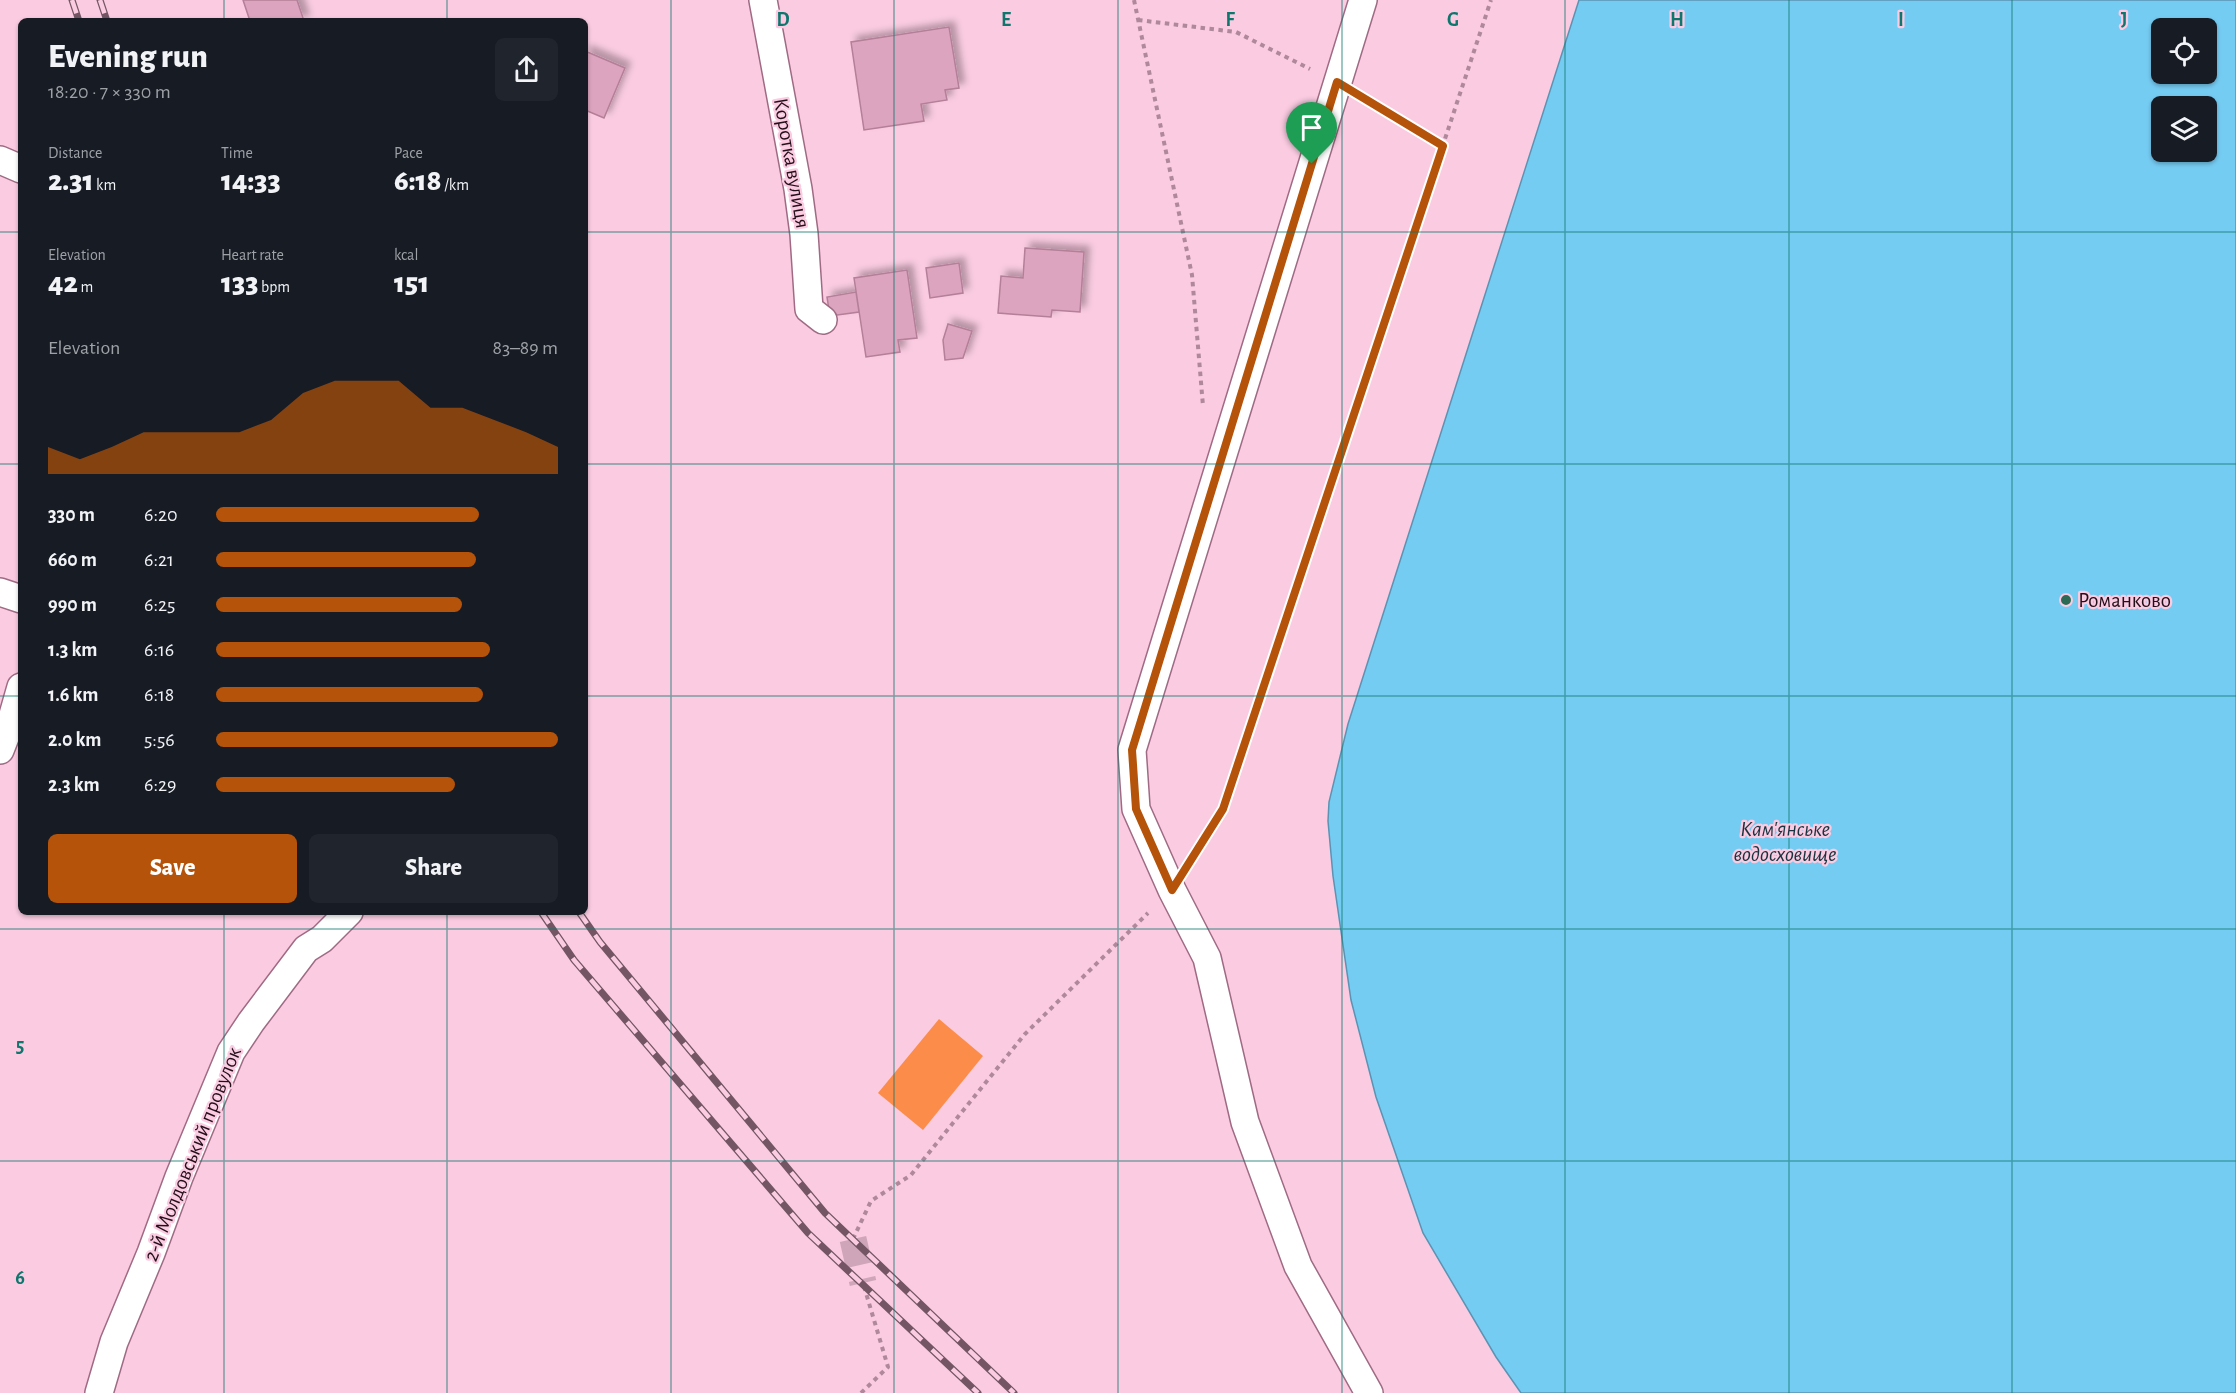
<!DOCTYPE html>
<html lang="en">
<head>
<meta charset="utf-8">
<style>
	body { margin:0; font-family:"Alegreya Sans",sans-serif; background:#20242c; color:#f1f3f6; height:100vh; display:flex; flex-direction:column; font-size:22px; white-space:nowrap }
	* { box-sizing:border-box; margin:0 }
	p { font-size:20px; color:#9ea1a6 }
	.icon { flex:none; width:33px; height:33px; fill:none; stroke:currentColor; stroke-width:2; stroke-linecap:round; stroke-linejoin:round }
	.map { position:relative; flex:1; overflow:hidden }
	.drawer { position:absolute; left:18px; top:18px; width:570px; height:897px; display:flex; flex-direction:column; background:#171b24; border-radius:9px; box-shadow:0 2px 4px #0004 }
	.drawer>* { flex:none }
	.tools { position:absolute; left:2151px; top:18px; display:grid; gap:12px }
	.tools a { display:grid; place-items:center; width:66px; height:66px; border-radius:9px; background:#171b24; box-shadow:0 2px 4px #0004; font-size:30px }
	.pin { position:absolute; display:grid; place-items:center; width:51px; height:51px; color:#fff; margin:-62px -26px; border-radius:50% 50% 50% 0; rotate:-45deg; box-shadow:0 0 6px #0007 }
	.pin .icon { rotate:45deg }
	.round { display:grid; place-items:center; flex:none; width:63px; height:63px; border-radius:9px; background:#20242c }
	.overview { display:flex; align-items:center; justify-content:space-between; height:102px; padding:0 30px }
	h1 { font-size:33px; font-weight:800; line-height:45px }
	.figures { display:grid; grid-template-columns:repeat(3,1fr); gap:9px; height:102px; padding:6px 30px }
	.figures div { display:grid; align-content:center }
	.figures b { font-size:30px; font-weight:800 }
	.figures small { font-size:16px; font-weight:400 }
	.figures p { font-size:16px }
	.chart { height:168px; padding:12px 30px }
	.chart p { display:flex; justify-content:space-between }
	.chart svg { width:100%; height:108px; margin-top:6px; fill:#b45309; opacity:.7 }
	.primary-button { display:flex; gap:12px; margin-top:auto; padding:12px 30px }
	.primary-button a { flex:1; height:69px; border-radius:9px; background:#b45309; color:#fff; font-size:24px; font-weight:800; line-height:69px; text-align:center }
	.primary-button a+a { background:#20242c; color:#f1f3f6 }
	ul { padding:0 30px; list-style:none; font-size:20px }
	li { display:grid; grid-template-columns:96px 72px 1fr; align-items:center; height:45px }
	li i { height:15px; border-radius:8px; background:#b45309 }
	.map>svg:first-child { display:block }
	.green { fill:#fc8c49 }
	.water { fill:#75ccf3; stroke:#5c93b2; stroke-width:1.5; fill-rule:evenodd }
	.building { fill:#dca4be; stroke:#b47f98; stroke-width:1.5; filter:url(#shadow) }
	.lines { fill:none; stroke-linecap:round; stroke-linejoin:round }
	.street-tunnel { stroke:#cfa5b9; stroke-width:27; stroke-dasharray:27 14; stroke-linecap:butt }
	.street-casing { stroke:#9f6b84; stroke-width:30 }
	.path { stroke:#af899b; stroke-width:4; stroke-dasharray:4.5 4.5; stroke-linecap:butt }
	.street { stroke:#fff; stroke-width:27 }
	.rail-casing { stroke:#735563; stroke-width:7 }
	.rail { stroke:#facbe1; stroke-width:4.5; stroke-dasharray:14; stroke-linecap:butt }
	.route-casing { stroke:#fff; stroke-width:12 }
	.route { stroke:#b45309; stroke-width:8 }
	.grid { fill:none; stroke:#0f766e; stroke-width:1.5; stroke-opacity:0.55 }
	.poi-dot { fill:#2c6a56; stroke:#facbe1; stroke-width:2 }
	.labels { text-anchor:middle; stroke-width:4.5; stroke-linejoin:round; paint-order:stroke }
	.street-label { font-size:21px; fill:#230f19; stroke:#facbe1 }
	.poi-label { font-size:21px; fill:#230f19; stroke:#facbe1; text-anchor:start }
	.water-label { font-size:22px; font-style:italic; fill:#18333f; stroke:#facbe1 }
	.grid-label { font-size:20px; text-anchor:middle; font-weight:bold; fill:#0f766e; stroke:#facbe1; stroke-width:4.5; stroke-linejoin:round; paint-order:stroke }
</style>
</head>
<body>
<div class="map">
<svg width="2236" height="1393" viewBox="0 0 2236 1393">
	<defs>
		<filter id="shadow"><feDropShadow dx="5.5" dy="-5.5" stdDeviation="3" flood-color="#0004"/></filter>
	</defs>
	<rect width="100%" height="100%" fill="#facbe1"/>
	<!-- green -->
	<path class="green" d="M939,1019L983,1056L923,1130L878,1093Z"/>
	<!-- water -->
	<path class="water" d="M1579,0H2236V1393H1521L1496,1357L1423,1233L1376,1097L1351,1000L1333,876L1328,821L1329,802L1348,724ZM2162,28H2206V74H2162ZM2162,106H2206V152H2162Z"/>
	<!-- building -->
	<path class="building" d="M243,0H297L304,21H250Z
		M949,27L959,88L945,90L947,100L921,104L924,121L864,130L851,42Z
		M585,51L625,68L604,118L585,110Z
		M1025,248L1084,252L1080,312L1052,310L1051,317L998,313L1001,276L1023,278Z
		M959,263L963,293L930,298L926,268Z
		M907,270L917,338L898,340L900,352L866,357L854,278Z
		M856,292L859,312L830,316L827,297Z
		M948,324L972,331L963,358L945,360L943,340Z"/>
	<g class="lines">
		<!-- street-tunnel -->
		<path class="street-tunnel" d="M853,1239L863,1283"/>
		<!-- street casing -->
		<g class="street-casing">
			<path id="street" d="M763,0L798,189L804,234L809,309L823,320
				M1363,0L1132,750L1136,809L1172,890L1207,958L1245,1122L1298,1266L1369,1393
				M0,160L21,169
				M0,592L21,599
				M0,750L11,722L21,687
				M99,1393L114,1342L151,1253L179,1177L231,1052L251,1022L306,949L322,939L349,912"/>
		</g>
		<!-- path -->
		<path class="path" d="M1134,0L1192,275L1203,406
			M1138,20L1236,32L1310,69
			M1364,98L1443,146
			M1192,859L1223,809L1491,0
			M853,1239L871,1201L911,1175L1025,1034L1148,913
			M861,1393L888,1367L863,1283"/>
		<!-- street -->
		<use href="#street" class="street"/>
		<!-- rail casing -->
		<g class="rail-casing">
			<path id="rail" d="M72,0L79,21
				M100,0L107,21
				M541,912L574,960L808,1233L978,1393
				M579,912L600,942L825,1213L1014,1393"/>
		</g>
		<!-- rail -->
		<use href="#rail" class="rail"/>
	</g>
	<g class="lines">
		<!-- route casing -->
		<g class="route-casing">
			<path id="route" d="M1337,82L1443,146L1223,809L1172,890L1136,809L1132,750Z"/>
		</g>
		<!-- route -->
		<use href="#route" class="route"/>
	</g>
	<!-- grid -->
	<path class="grid" d="M224,0V21M447,0V21M671,0V1393M894,0V1393M1118,0V1393M1342,0V1393M1565,0V1393M1789,0V1393M2012,0V1393M0,232H21M585,232H2236M0,464H21M585,464H2236M0,696H21M585,696H2236M224,912V1393M447,912V1393M0,929H2236M0,1161H2236"/>
	<!-- markers -->
	<circle class="poi-dot" cx="2066" cy="600" r="6"/>
	<g class="labels">
		<!-- street labels -->
		<g class="street-label">
			<text transform="translate(792 163) rotate(80)" y="7">Коротка вулиця</text>
			<text transform="translate(192 1154) rotate(-68)" y="7">2-й Молдовський провулок</text>
		</g>
		<!-- poi labels -->
		<g class="poi-label">
			<text x="2078" y="607">Романково</text>
		</g>
		<!-- water labels -->
		<g class="water-label">
			<text x="1785" y="836">Кам'янське<tspan x="1785" dy="25">водосховище</tspan></text>
		</g>
	</g>
	<g class="grid-label">
		<text x="783" y="26">D</text>
		<text x="1006" y="26">E</text>
		<text x="1230" y="26">F</text>
		<text x="1453" y="26">G</text>
		<text x="1677" y="26">H</text>
		<text x="1901" y="26">I</text>
		<text x="2124" y="26">J</text>
		<text x="20" y="1052">5</text>
		<text x="20" y="1284">6</text>
	</g>
</svg>
<div class="tools">
<a><svg class="icon" aria-label="locate" viewBox="0 0 24 24"><circle cx="12" cy="12" r="6"/><path d="M12 2v4M12 18v4M2 12h4M18 12h4"/></svg></a>
<a><svg class="icon" aria-label="layers" viewBox="0 0 24 24"><path d="M12 4l9 5-9 5-9-5zM3 14l9 5 9-5"/></svg></a>
</div>
<div class="pin" style="left:1312px;top:164px;background:#1e9e55"><svg class="icon" aria-label="arrive" viewBox="0 0 24 24"><path d="M6 21V4h12l-3 4 3 4H6"/></svg></div>
<section class="drawer">
<div class="overview"><div><h1>Evening run</h1><p>18:20 · 7 × 330 m</p></div><a class="round"><svg class="icon" aria-label="share" viewBox="0 0 24 24"><path d="M12 15V3M7 8l5-5 5 5M5 13v7h14v-7"/></svg></a></div>
<div class="figures">
<div><p>Distance</p><b>2.31<small> km</small></b></div>
<div><p>Time</p><b>14:33</b></div>
<div><p>Pace</p><b>6:18<small> /km</small></b></div>
</div>
<div class="figures">
<div><p>Elevation</p><b>42<small> m</small></b></div>
<div><p>Heart rate</p><b>133<small> bpm</small></b></div>
<div><p>kcal</p><b>151</b></div>
</div>
<div class="chart"><p><span>Elevation</span>83–89 m</p>
<svg viewBox="0 0 160 44" preserveAspectRatio="none"><path d="M0 44V33L10 38L20 33L30 27L40 27L50 27L60 27L70 22L80 11L90 6L100 6L110 6L120 17L130 17L140 22L150 27L160 33V44z"/></svg>
</div>
<ul>
<li><b>330 m</b>6:20<i style="width:77%"></i></li>
<li><b>660 m</b>6:21<i style="width:76%"></i></li>
<li><b>990 m</b>6:25<i style="width:72%"></i></li>
<li><b>1.3 km</b>6:16<i style="width:80%"></i></li>
<li><b>1.6 km</b>6:18<i style="width:78%"></i></li>
<li><b>2.0 km</b>5:56<i style="width:100%"></i></li>
<li><b>2.3 km</b>6:29<i style="width:70%"></i></li>
</ul>
<div class="primary-button"><a>Save</a><a>Share</a></div>
</section>
</div>
</body>
</html>
